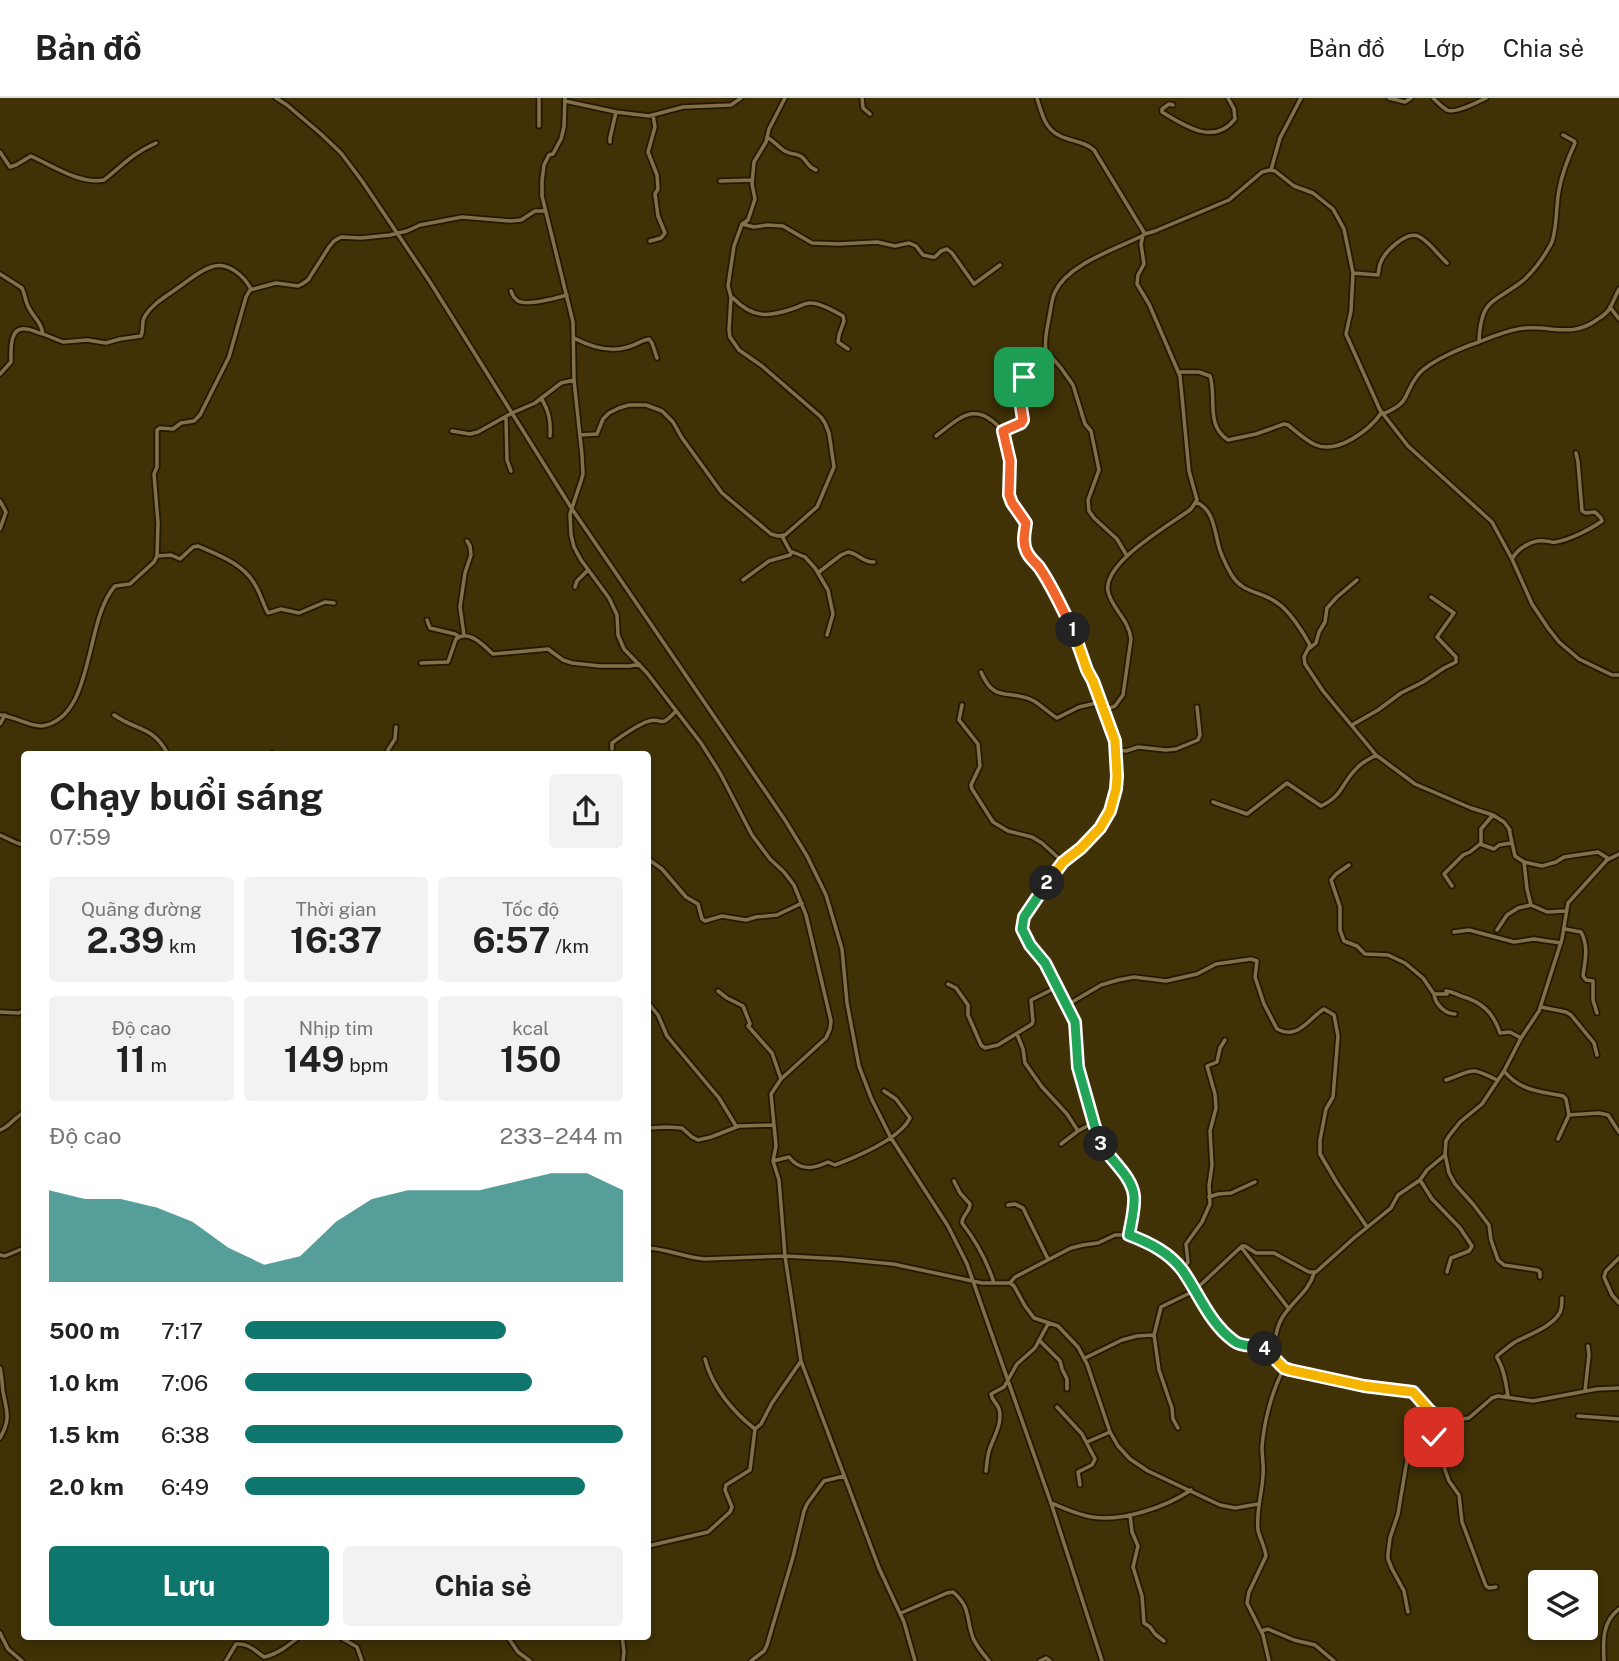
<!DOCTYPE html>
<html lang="vi">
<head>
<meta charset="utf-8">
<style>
	body { margin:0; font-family:"Public Sans",sans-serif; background:#f2f2f2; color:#222; height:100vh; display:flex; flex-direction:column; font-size:26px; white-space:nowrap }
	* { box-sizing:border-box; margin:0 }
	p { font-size:23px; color:#767676 }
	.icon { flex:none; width:38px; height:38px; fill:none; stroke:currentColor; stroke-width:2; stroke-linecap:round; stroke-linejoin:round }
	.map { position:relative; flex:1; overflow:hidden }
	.side { position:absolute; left:21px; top:653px; width:630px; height:889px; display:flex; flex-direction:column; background:#fff; border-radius:7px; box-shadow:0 4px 10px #0003 }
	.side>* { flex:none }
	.controls { position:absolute; left:1528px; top:1472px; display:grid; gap:14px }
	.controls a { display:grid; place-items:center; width:70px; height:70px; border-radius:7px; background:#fff; box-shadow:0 4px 10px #0003; font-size:35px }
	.pin { position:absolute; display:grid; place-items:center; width:60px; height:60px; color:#fff; margin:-30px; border-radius:14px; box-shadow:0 4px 10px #0006 }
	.km { position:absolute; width:35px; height:35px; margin:-18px; border-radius:50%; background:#222; color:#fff; font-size:19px; line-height:35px; text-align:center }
	.round { display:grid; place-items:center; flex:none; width:74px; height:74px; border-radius:7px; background:#f2f2f2 }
	.overview { display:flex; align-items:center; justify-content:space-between; height:119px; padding:0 28px }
	h1 { font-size:38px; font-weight:700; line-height:52px }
	.stats { display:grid; grid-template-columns:repeat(3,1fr); gap:10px; height:119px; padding:7px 28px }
	.stats div { display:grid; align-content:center; border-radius:7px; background:#f2f2f2; text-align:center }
	.stats b { font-size:35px; font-weight:700 }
	.stats small { font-size:19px; font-weight:400 }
	.stats p { font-size:19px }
	.chart { height:196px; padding:14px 28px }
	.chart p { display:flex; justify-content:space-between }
	.chart svg { width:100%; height:126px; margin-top:7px; fill:#0f766e; opacity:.7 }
	.action { display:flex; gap:14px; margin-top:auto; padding:14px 28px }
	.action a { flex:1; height:80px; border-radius:7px; background:#0f766e; color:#fff; font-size:28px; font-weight:700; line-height:80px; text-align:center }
	.action a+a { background:#f2f2f2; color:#222 }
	ul { padding:0 28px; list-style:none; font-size:23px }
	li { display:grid; grid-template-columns:112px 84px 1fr; align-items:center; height:52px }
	li i { height:18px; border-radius:9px; background:#0f766e }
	header { display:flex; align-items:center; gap:42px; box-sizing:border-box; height:98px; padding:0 35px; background:#fff; border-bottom:2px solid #e0e0e0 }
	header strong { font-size:33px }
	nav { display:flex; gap:38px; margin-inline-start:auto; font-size:24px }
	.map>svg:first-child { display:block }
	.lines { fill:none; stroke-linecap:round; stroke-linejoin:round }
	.minor-casing { stroke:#241900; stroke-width:7 }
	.minor { stroke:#817048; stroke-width:3.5 }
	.split-1-casing { stroke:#fff; stroke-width:14 }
	.split-2-casing { stroke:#fff; stroke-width:14 }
	.split-3-casing { stroke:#fff; stroke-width:14 }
	.split-4-casing { stroke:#fff; stroke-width:14 }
	.split-5-casing { stroke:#fff; stroke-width:14 }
	.split-1 { stroke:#f0652b; stroke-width:9 }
	.split-2 { stroke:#f5b400; stroke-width:9 }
	.split-3 { stroke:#22a559; stroke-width:9 }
	.split-4 { stroke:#22a559; stroke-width:9 }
	.split-5 { stroke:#f5b400; stroke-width:9 }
</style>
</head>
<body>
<header>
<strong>Bản đồ</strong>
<nav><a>Bản đồ</a><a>Lớp</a><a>Chia sẻ</a></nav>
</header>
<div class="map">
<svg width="1619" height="1563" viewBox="0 0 1619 1563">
	<rect width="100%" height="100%" fill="#403106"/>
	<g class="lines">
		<!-- minor casing -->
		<g class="minor-casing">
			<path id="minor" d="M276,0L287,7L321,36L341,55L362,83L430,184L572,411L785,722L807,758L826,797L842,851L847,905L859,968L872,1002L891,1040L948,1128L967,1166L1051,1405L1102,1563
				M539,0V28
				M565,0L564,29L561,41L553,56L549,57L544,67L542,83V98L573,224L574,282L582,357L583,376L581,383L570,416L571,437L574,449L581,462L609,500L617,517L618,537L624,551L647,575L701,645L720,675L752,737L770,761L784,774L794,787L806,817L831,923L830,931L826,940L781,981L771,996L776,1048L773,1063L779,1082L785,1158L801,1263L879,1470L904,1524L915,1563
				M862,0L863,10L870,16
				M1037,0C1043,20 1046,35 1068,41C1078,44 1086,45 1094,52L1145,136L1155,133L1229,102L1262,74L1270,72L1275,73L1294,88L1313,95L1333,111L1344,131L1353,175L1351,213L1346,236L1380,312L1408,348L1492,424L1512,461L1532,506L1548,530L1559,544L1579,561L1612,577H1619
				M1389,0L1405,4L1411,0
				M1433,0C1437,4 1442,9 1447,12C1455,16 1478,4 1486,0
				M565,3L616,14L649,18L683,9L731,7L741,0
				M1173,7L1169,6L1162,11V14C1185,28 1214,48 1235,21L1234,11L1228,0
				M768,40C775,43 780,52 787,54C793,57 798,55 803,60C809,66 808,69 816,72
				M610,44V40L616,14
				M0,54L10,69L16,67L31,58C51,67 81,87 104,82C123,67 133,55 156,45
				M1271,72L1280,40L1301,0
				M720,83L752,82
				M742,126L754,129L768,127L783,128L812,145L839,146L877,144L895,148L909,145L916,148L923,157L932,159H935L941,153L947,151L952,155L974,186L1000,167
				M650,143L661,140L665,135L658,118L655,96L658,91L657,77L648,54L655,29L653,17
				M1353,175L1378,177C1379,173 1379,169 1380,166C1384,154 1406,133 1418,138C1429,143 1438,157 1447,165
				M0,176L22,190C25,196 25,202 28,208C33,220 41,222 43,236C37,235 31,231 26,231C9,228 11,253 11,264L0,276
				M511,193C512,196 515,201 518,203C527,208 557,200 567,197
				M733,200C753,221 769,219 795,210C801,208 805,204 811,205C821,205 834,213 843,218L844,223L839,237L838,244L848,251
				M1610,209L1619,221
				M43,236L63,244L87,242L106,245L120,241L141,238C144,231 141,224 145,218C153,205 167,198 179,189C189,182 199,173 211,169C228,163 244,178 251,191
				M574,240C591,249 609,255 628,249C636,247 642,242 649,241L652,245L657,260
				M1479,243C1481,202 1491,206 1520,185C1532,176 1544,159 1551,146C1557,135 1556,106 1559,92C1562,76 1568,60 1575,45L1574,43L1563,37
				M1046,253L1061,270L1073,287L1085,326L1091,333L1099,372L1088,402L1089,413L1094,420L1117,441L1127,458
				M1178,274H1199L1210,278C1217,299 1205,327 1228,342L1256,336L1284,326L1288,327C1297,334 1306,343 1316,347C1338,356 1370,332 1382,314
				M541,300C549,313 551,323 550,338
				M1383,316C1412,304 1402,297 1418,277C1428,264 1463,249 1479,244C1491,239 1513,231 1525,230C1553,228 1573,240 1598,221C1603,218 1607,215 1610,210C1613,204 1616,197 1619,191
				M506,320L507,362L511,373
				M452,333L470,336L478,334L512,315L535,305L561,285L574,282
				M580,337L597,336L603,321L609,315L619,310L629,307H646L662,313L673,324L682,340L722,395L771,436L778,438L785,437L817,409L834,369L829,335L825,325L821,319L762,268L739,252L730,239L729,232L731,199L728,188L734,148L742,126L748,122L755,101L752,86L754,64L766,44L769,31L785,0
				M936,338C962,318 976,302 1003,333
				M0,403L6,414L0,431
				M1196,404C1213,411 1214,430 1218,445C1220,455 1226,467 1231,476C1243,496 1259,492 1276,504C1289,512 1303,534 1310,547L1304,559L1305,566L1323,593L1376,657L1415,686L1471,710L1493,717L1504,724L1510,732L1509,731L1515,758L1524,764L1527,791L1531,807L1547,814L1566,813
				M782,438L790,453L805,459L815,470L828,492L833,516L827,537
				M157,458L171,457L180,461L193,449L198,448C218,457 242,465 254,485C260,494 263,506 268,515L281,511L299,515L325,504L334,505
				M1512,461C1518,450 1533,441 1545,443C1553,443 1548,445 1556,444C1569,442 1591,431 1602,423L1601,420L1595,414L1586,415L1582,413L1578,364L1576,355
				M819,474L841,457L848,454C858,455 863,465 874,464
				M743,482L769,463L790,457L792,454
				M575,489L577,483L588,472
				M427,522L430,530L455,536L458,538
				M464,537L460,509L465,475L471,457L470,448L467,443
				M1310,550L1316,545L1319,534L1325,524L1327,510L1337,499L1357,482
				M421,565L448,564L456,541C469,531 483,547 493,556L548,551L563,562L572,565L600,568H630L639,566
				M981,574C995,607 1009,590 1034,603C1042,608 1049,615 1057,620L1079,609L1101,604
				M962,607L959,622L978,646L980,668L971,687L972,691L993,724L1008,733L1032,739L1042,745L1063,764
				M1104,612L1115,608L1123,597L1131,541C1129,521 1111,510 1108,493C1103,464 1170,427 1191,411L1197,402L1189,373L1180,278L1149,206L1137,186L1138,177L1144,166L1141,146L1143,137
				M0,617C14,618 30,629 42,628C95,620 84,522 115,488L130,486L154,464L157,458L158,425L154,376L157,369V332L160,330L173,331L181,325L194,323L200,317L229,259L246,199L250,192L276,185L298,188L302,186L308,182L329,149L334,143L341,139L361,140L390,137L407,133L420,127L462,119L511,123L521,122L535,113H545
				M114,617C137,633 153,628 168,656
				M0,626L5,617
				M1352,627L1378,612L1401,595L1423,584L1444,570L1456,564V559L1437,539L1454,515L1431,499
				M612,651V645C623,637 634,629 646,624C663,617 658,633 676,613
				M1116,652L1126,653L1138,649L1166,652L1176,651L1198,642L1200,637L1197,609
				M272,656V655
				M388,656V652L395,641L396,629
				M1213,704L1247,716L1287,685L1321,708C1344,697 1341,685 1357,670C1362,664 1370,661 1376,657
				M0,737L17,745L24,747
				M1481,746V731L1493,717
				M648,761L662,771L686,799L698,806L702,821L705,823L722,818L746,822L756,819L777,817L802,805
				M1524,764L1542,768L1556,764L1564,759L1598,754L1609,761
				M1349,767L1336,776L1331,782L1340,809V832L1344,843L1357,848L1365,856L1388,857L1405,865L1423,880L1434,896H1447L1446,893C1452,893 1455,896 1461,898C1482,904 1493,914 1500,935L1510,934L1521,940
				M1452,788L1444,776L1463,757L1470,754L1480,746L1494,751L1499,747L1511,745
				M1565,831L1581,834C1589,849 1585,862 1583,878L1586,882L1593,883V902L1597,915
				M1497,832L1507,817L1518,810L1531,807
				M1454,834L1469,832L1514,844L1534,841L1561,845
				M948,886L956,890L968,907V917L981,947L985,950L998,947L1032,926L1033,923L1031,902L1057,889
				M718,893L727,900L743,908L750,926L748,928L772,955L781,981
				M1434,896C1435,906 1445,916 1455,916
				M649,906L658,917L667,938L719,1000L736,1028
				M1067,907L1101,887L1118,882L1134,879L1166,883L1197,876L1216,866L1251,861L1257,863L1255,879L1264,906L1277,931C1298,942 1307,922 1324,911L1334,917L1338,938L1333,999L1326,1011L1320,1042V1056L1337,1085L1367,1129
				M1541,909L1566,914L1571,917L1594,945L1597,957
				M0,914L19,915L24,912
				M1017,936L1023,951L1025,965L1042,989L1067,1016L1078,1033
				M1504,973C1520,993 1540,993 1563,998L1566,1001L1569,1017L1599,1015L1608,1017L1619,1034
				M1446,982C1474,973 1467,967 1497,982
				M648,1030L667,1029L682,1030L692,1039L698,1042L711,1039L739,1028L773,1027
				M0,1032C10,1029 15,1018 24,1015
				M1558,1041L1569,1017
				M1061,1046L1078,1033L1093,1025
				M773,1063L789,1059C800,1073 813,1071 828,1064L835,1067C856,1059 900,1041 910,1020L896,1001L884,993
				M1420,1082L1432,1101L1460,1130L1472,1148L1469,1153L1451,1160L1447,1174
				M954,1083L960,1095L970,1106C970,1114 962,1117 962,1125C976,1143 987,1163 994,1185
				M1209,1099L1218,1096L1231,1095L1255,1084
				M1008,1107L1015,1106L1023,1110L1048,1161
				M1129,1137L1134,1105L1133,1095L1125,1078L1101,1045L1093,1025L1078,969L1077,935L1075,924L1045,865L1025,837L1022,827L1031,808L1063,764L1091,741L1106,722L1115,700L1117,681L1115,643L1102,606L1093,583L1086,572L1078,544L1071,529L1066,521L1062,509L1040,471L1031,461L1025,450L1024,440L1026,425L1012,405L1009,397L1010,363L1003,333L1017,328L1022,323C1021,305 1017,286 1029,271C1034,264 1040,259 1046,253C1044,241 1047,232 1049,220C1051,212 1051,202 1055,194C1068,166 1116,151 1142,138
				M1241,1149L1289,1211
				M648,1150C667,1151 684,1159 704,1161L785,1158L841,1161L893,1166L982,1185H1010L1014,1188L1025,1208L1034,1220L1058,1228L1078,1249L1087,1266L1110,1334L1118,1348L1130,1361L1148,1373L1220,1407L1235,1410L1258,1406
				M0,1157L5,1158L24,1150
				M1619,1160L1606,1173L1604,1179L1612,1197L1619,1205
				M1182,1173L1188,1164L1186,1146L1202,1124L1210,1106L1209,1088L1212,1067L1210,1033L1216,1010L1215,996L1207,968L1217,964L1220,950L1225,942
				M1540,1179V1174L1537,1172L1504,1167L1498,1162L1491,1142L1489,1127L1473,1106L1455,1086L1449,1075L1445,1056L1446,1043L1449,1038L1460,1024L1482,1006L1504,973L1521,940L1539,913L1562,841L1568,805L1607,762L1619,756
				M1010,1185L1015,1179L1071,1150L1083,1147L1098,1145L1115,1137H1129L1160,1152L1177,1167L1214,1222L1233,1243L1240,1246L1258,1248L1264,1250L1284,1270L1290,1272L1364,1288L1413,1294L1437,1318L1456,1322L1469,1320L1492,1300L1498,1298L1533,1303L1597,1291L1619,1290
				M1154,1237L1159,1272L1172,1310L1173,1321L1178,1330
				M1039,1242L1060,1263L1062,1271L1067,1281V1291
				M1272,1257C1275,1245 1275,1231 1282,1220C1292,1203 1309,1194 1314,1175
				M1085,1260L1122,1242L1137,1238L1154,1237L1161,1209L1194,1193L1242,1148H1245L1256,1155H1274L1309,1174H1316L1354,1140L1391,1110L1398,1097L1420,1082L1427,1072L1445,1057
				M705,1261C712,1289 733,1314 755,1331
				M0,1270C2,1278 2,1286 3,1294C7,1314 11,1321 0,1340
				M1585,1293L1589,1257L1588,1248
				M1505,1298H1508C1506,1286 1504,1270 1497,1260V1258C1503,1253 1509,1248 1515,1244C1528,1237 1551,1229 1559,1216C1562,1212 1562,1205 1562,1200
				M1057,1309L1082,1336L1095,1361L1092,1367L1078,1374L1080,1387
				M1578,1318L1619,1321
				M1443,1321L1446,1325L1441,1339L1445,1372L1449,1383L1459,1397L1462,1424L1486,1488L1489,1490L1496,1489
				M1087,1344L1110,1334
				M986,1373C987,1366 987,1358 990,1350C994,1339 1003,1324 999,1311C997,1305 992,1303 991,1296L1004,1289L1017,1266L1035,1250L1048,1226
				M1051,1405C1064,1410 1078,1417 1092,1419C1122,1424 1166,1409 1191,1392
				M1130,1417L1132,1434L1138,1448L1133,1469L1142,1498L1144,1525L1150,1529L1155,1536L1164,1543
				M648,1448L708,1434L730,1414L732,1409L725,1392L726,1387L750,1372L755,1331L761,1326L772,1305L801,1263
				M1408,1514L1404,1493L1392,1471L1388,1461V1456L1390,1440L1398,1416L1407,1362C1411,1350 1416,1349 1427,1344C1433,1341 1437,1337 1443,1335
				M901,1515L947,1495L953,1494C971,1509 966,1521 973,1540C977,1549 983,1556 989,1563
				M1262,1534L1264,1532L1268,1531L1294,1542L1315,1547L1334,1563
				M0,1535L8,1551L22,1563
				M338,1538L357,1549L362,1563
				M507,1538L518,1554L530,1563
				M622,1538L624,1554L623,1563
				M226,1563L236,1546C249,1545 255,1553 264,1559C278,1556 289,1547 300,1538
				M751,1563L764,1553L767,1547L793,1459L804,1413L807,1406L824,1383L844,1378
				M1040,1563L1046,1560L1050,1563
				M1269,1563L1263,1537L1247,1505L1249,1494L1266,1458C1265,1449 1260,1441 1258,1432C1256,1413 1262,1396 1263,1377C1264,1368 1262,1359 1262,1349C1264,1323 1272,1293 1284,1270
				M1604,1563C1603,1543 1602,1524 1619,1511"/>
		</g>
		<!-- minor -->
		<use href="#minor" class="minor"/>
	</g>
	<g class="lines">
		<!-- split-1 casing -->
		<g class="split-1-casing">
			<path id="split-1" d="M1024,279L1021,288L1020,302L1023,322L1021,325L1003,333L1010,363L1009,397L1012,405L1026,425C1025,434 1022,443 1026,452C1029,460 1034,463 1039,469C1053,489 1062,511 1073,532"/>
		</g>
		<!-- split-2 casing -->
		<g class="split-2-casing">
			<path id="split-2" d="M1047,785L1063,764L1081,750L1100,730L1110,713L1116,691L1117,678L1115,643L1093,583L1087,572L1073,532"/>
		</g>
		<!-- split-3 casing -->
		<g class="split-3-casing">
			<path id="split-3" d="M1047,785L1024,819L1022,831L1030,847L1045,865L1075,924L1078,969L1094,1026L1101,1046"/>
		</g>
		<!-- split-4 casing -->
		<g class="split-4-casing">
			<path id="split-4" d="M1101,1046C1111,1063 1132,1078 1134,1098C1135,1111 1131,1125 1129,1137C1150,1145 1170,1155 1183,1173C1199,1196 1210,1226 1234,1243C1243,1250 1256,1246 1265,1251"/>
		</g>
		<!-- split-5 casing -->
		<g class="split-5-casing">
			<path id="split-5" d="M1265,1251L1284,1270L1290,1272L1364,1288L1413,1294L1429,1312L1446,1325L1443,1335L1434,1339"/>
		</g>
		<!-- split-1 -->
		<use href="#split-1" class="split-1"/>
		<!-- split-2 -->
		<use href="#split-2" class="split-2"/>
		<!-- split-3 -->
		<use href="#split-3" class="split-3"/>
		<!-- split-4 -->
		<use href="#split-4" class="split-4"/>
		<!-- split-5 -->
		<use href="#split-5" class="split-5"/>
	</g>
</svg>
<div class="controls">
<a><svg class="icon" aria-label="layers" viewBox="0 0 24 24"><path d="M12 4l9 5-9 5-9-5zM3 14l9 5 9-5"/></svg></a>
</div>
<div class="pin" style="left:1024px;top:279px;background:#1e9e55"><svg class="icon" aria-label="arrive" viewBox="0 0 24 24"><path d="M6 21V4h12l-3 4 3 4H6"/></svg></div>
<div class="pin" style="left:1434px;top:1339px;background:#d93025"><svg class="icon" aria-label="check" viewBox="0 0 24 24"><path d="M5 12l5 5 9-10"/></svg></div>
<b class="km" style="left:1073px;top:532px">1</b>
<b class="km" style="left:1047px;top:785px">2</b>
<b class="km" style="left:1101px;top:1046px">3</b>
<b class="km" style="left:1265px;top:1251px">4</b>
<section class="side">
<div class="overview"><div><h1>Chạy buổi sáng</h1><p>07:59</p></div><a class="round"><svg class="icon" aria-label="share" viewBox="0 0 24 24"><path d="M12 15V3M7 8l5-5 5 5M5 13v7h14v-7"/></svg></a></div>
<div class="stats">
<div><p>Quãng đường</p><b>2.39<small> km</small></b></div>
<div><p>Thời gian</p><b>16:37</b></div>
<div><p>Tốc độ</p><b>6:57<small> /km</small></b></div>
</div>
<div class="stats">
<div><p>Độ cao</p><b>11<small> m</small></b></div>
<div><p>Nhịp tim</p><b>149<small> bpm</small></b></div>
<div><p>kcal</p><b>150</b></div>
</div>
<div class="chart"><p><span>Độ cao</span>233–244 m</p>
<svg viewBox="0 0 160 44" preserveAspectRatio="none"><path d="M0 44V12L10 15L20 15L30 18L40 23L50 32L60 38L70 35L80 23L90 15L100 12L110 12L120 12L130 9L140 6L150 6L160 12V44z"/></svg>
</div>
<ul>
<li><b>500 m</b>7:17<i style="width:69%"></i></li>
<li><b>1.0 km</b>7:06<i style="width:76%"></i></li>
<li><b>1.5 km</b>6:38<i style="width:100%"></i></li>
<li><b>2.0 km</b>6:49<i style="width:90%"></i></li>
</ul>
<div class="action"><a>Lưu</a><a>Chia sẻ</a></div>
</section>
</div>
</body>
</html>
